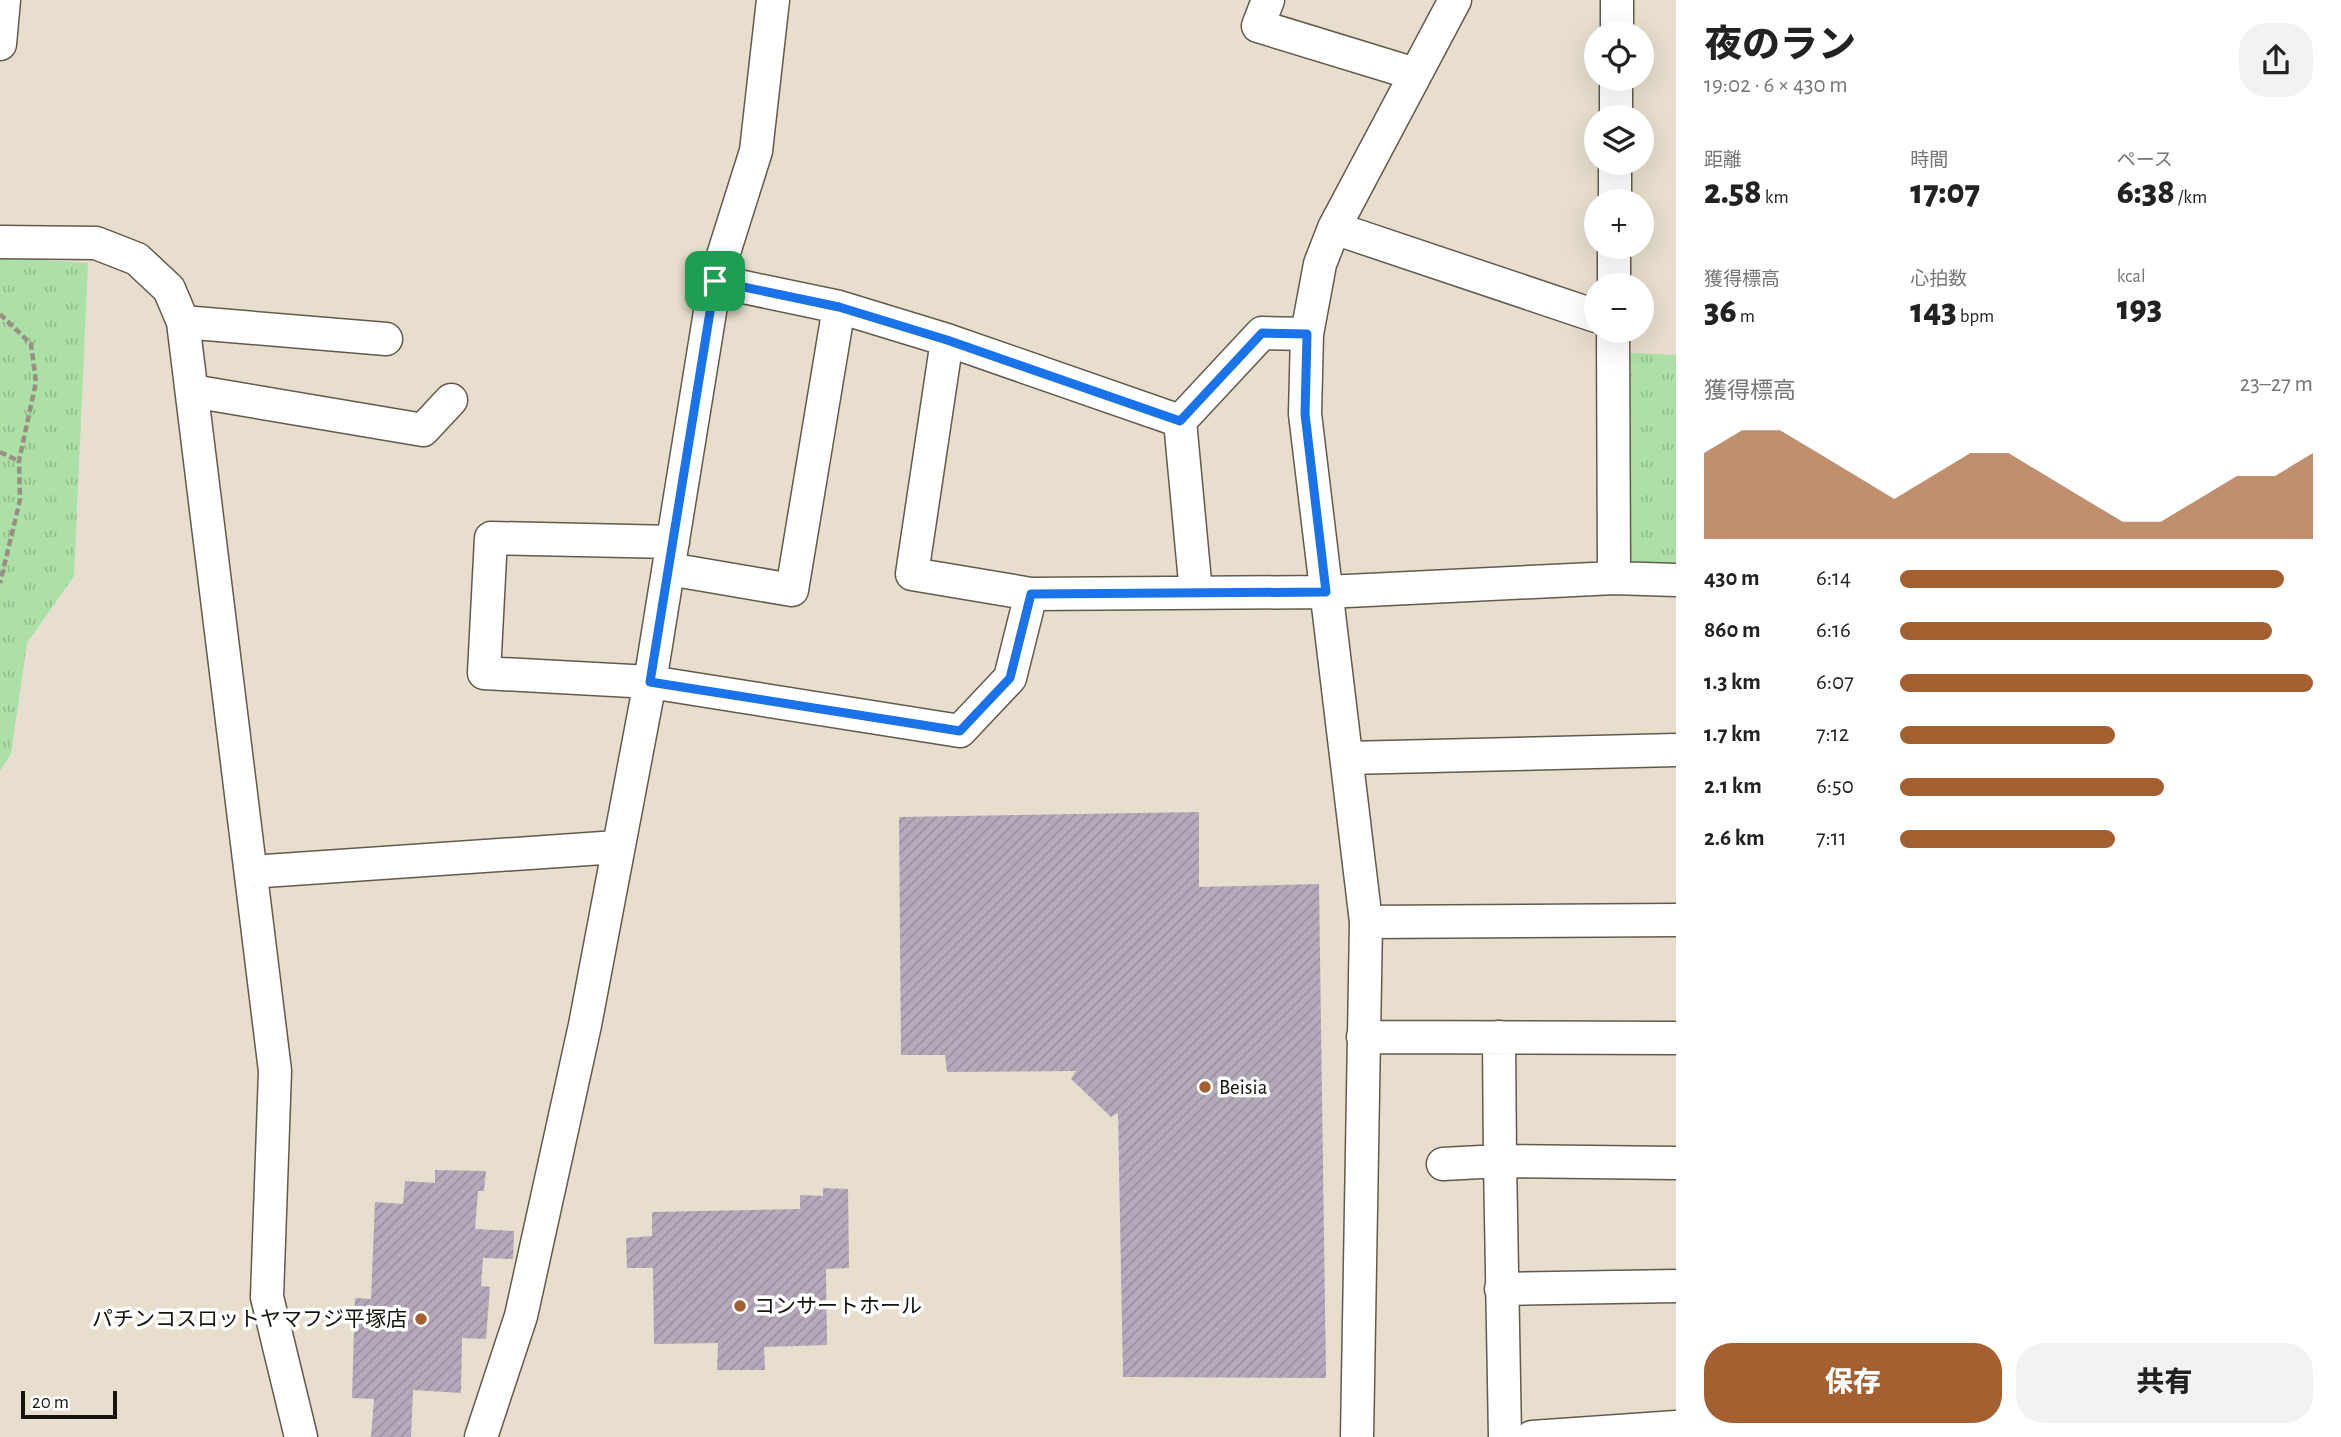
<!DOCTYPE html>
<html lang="ja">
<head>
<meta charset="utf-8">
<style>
	body { margin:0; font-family:"Alegreya Sans","Noto Sans JP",sans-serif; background:#f2f2f2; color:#222; height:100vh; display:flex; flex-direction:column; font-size:26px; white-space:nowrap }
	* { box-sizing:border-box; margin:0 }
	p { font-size:23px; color:#767676 }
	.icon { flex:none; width:38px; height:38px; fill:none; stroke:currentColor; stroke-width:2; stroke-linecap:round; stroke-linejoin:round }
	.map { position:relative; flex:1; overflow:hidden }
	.panel { display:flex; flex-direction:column; background:#fff; width:665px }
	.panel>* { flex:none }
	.buttons { position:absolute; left:1584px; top:21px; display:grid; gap:14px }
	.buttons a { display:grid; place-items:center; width:70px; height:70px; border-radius:50%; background:#fff; box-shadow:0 7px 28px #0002; font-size:35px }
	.scale { position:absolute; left:21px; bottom:18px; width:96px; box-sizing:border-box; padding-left:7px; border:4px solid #16130d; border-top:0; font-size:19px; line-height:24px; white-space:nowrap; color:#16130d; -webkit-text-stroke:5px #fff; paint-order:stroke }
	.pin { position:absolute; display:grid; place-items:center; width:60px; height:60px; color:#fff; margin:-30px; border-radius:14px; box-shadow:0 4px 10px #0006 }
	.round { display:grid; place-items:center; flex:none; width:74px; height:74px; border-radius:28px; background:#f2f2f2 }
	.headline { display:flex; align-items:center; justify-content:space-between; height:119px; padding:0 28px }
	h1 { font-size:38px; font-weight:800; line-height:52px }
	.stats { display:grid; grid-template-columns:repeat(3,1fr); gap:10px; height:119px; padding:7px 28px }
	.stats div { display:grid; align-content:center }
	.stats b { font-size:35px; font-weight:800 }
	.stats small { font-size:19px; font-weight:400 }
	.stats p { font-size:19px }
	.chart { height:196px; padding:14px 28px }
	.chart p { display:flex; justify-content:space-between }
	.chart svg { width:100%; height:126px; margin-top:7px; fill:#a46031; opacity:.7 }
	.button { display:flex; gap:14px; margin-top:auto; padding:14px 28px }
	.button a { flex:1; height:80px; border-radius:28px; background:#a46031; color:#fff; font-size:28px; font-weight:800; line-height:80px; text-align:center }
	.button a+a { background:#f2f2f2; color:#222 }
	ul { padding:0 28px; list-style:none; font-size:23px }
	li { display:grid; grid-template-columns:112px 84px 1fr; align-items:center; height:52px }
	li i { height:18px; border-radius:9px; background:#a46031 }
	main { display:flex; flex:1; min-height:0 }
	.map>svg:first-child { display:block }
	.park { fill:url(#park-tufts) }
	.building { fill:url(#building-hatch) }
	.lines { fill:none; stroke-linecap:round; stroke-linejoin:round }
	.minor-casing { stroke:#625a4c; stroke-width:35 }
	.path { stroke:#979083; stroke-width:4.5; stroke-dasharray:7 3.5; stroke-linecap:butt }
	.minor { stroke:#fff; stroke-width:32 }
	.route-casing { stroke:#fff; stroke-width:14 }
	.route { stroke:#1a73e8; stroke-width:9 }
	.poi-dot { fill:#a46031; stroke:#fff; stroke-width:2.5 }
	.labels { text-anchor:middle; stroke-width:7; stroke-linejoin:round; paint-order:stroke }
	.poi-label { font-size:21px; fill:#16130d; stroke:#fff; text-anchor:start }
</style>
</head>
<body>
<main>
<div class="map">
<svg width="1676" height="1437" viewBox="0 0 1676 1437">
	<defs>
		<pattern id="park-tufts" width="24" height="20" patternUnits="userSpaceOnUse" patternTransform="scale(1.75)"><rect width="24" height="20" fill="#ace0a6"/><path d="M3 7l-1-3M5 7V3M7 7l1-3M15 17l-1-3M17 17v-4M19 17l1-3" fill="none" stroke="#93bf8e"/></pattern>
		<pattern id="building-hatch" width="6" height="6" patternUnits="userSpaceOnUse" patternTransform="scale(1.75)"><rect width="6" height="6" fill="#b4aaba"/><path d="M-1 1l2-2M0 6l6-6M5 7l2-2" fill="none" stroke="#9a919f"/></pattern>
	</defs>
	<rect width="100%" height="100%" fill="#e7decd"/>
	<!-- park -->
	<path class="park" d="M0,257L88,263L74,576L27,643L11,754L0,771Z
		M1631,353L1676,355V565L1636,567L1624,557Z"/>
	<!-- building -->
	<path class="building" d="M1199,812V887L1319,884L1326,1378L1123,1377L1118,1113L1111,1117L1071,1079L1076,1071L947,1072L945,1055H901L899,817Z
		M435,1170L486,1171L484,1191H478L475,1229L514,1231L513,1259L483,1258L481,1286L490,1287L486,1339L462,1338L461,1393L413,1390L411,1437H371L374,1399L352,1398L355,1298L371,1299L375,1202L403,1204L405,1181L435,1183Z
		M823,1188L848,1189L849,1268L826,1269L827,1345L764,1347L765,1370H717L718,1343L654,1344L653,1268H627L626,1238L652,1236V1212L800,1209V1195L823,1196Z"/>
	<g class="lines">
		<!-- minor casing -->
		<g class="minor-casing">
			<path id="minor" d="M1268,0L1258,26L1415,74
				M1617,33V0
				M0,44L4,0
				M1616,117V79
				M1615,201V163
				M1334,228L1596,316
				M0,242L96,243L137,259L169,289L183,322L275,1071L267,1297L301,1437
				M715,281L839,307L947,340L1180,421
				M1614,285V247
				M183,322L386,339
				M1613,331L1614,578
				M947,340L912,574L1031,594L1327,592L1614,578L1676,580
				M192,391L423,430L451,400
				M673,542L491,538L484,673L650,682L960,731L1010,678L1031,594
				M669,569L792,590L839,307
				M1196,593L1180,421L1262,333L1307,334
				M1347,758L1676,750
				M251,872L617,847
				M1366,922L1676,920
				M1363,1037L1676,1038
				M1443,1164L1500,1161L1499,1037
				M1501,1289L1676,1286
				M481,1437L521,1316L585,1025L650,682L715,281L756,151L773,0
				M1357,1437L1366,922L1305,414L1307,334L1320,264L1334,228L1455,0
				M1505,1437L1500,1161L1676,1163
				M1532,1437L1676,1427"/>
		</g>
		<!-- path -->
		<path class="path" d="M0,314L31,344L36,382L19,461L20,500L0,583
			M0,452L19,461"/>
		<!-- minor -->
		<use href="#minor" class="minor"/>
	</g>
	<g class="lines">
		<!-- route casing -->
		<g class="route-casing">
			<path id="route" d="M715,281L839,307L947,340L1180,421L1262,333L1307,334L1305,414L1326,592L1031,594L1010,678L960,731L650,682Z"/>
		</g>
		<!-- route -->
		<use href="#route" class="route"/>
	</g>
	<!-- markers -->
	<g class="poi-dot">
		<circle cx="1205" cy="1087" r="7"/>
		<circle cx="740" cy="1306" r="7"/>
		<circle cx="421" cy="1319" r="7"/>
	</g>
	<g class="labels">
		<!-- poi labels -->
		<g class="poi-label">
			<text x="1219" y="1094">Beisia</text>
			<text x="754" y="1313">コンサートホール</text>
			<text x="407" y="1326" text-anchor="end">パチンコスロットヤマフジ平塚店</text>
		</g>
	</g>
</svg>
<div class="buttons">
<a><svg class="icon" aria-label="locate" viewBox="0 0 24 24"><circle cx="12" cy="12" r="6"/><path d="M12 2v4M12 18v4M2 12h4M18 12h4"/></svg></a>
<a><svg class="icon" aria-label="layers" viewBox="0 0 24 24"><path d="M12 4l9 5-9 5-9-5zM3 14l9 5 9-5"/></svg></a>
<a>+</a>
<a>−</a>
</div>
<div class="scale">20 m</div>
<div class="pin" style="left:715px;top:281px;background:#1e9e55"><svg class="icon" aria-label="arrive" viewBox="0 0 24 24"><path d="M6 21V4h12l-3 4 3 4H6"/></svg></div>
</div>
<section class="panel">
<div class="headline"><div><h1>夜のラン</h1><p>19:02 · 6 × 430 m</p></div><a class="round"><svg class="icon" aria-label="share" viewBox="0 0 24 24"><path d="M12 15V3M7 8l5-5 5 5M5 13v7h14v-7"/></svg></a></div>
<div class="stats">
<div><p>距離</p><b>2.58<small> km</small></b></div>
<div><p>時間</p><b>17:07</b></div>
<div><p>ペース</p><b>6:38<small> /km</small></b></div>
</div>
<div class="stats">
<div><p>獲得標高</p><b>36<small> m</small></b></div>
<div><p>心拍数</p><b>143<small> bpm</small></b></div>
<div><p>kcal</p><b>193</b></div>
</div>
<div class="chart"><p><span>獲得標高</span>23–27 m</p>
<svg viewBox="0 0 160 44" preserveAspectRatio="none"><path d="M0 44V14L10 6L20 6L30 14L40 22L50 30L60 22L70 14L80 14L90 22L100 30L110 38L120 38L130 30L140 22L150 22L160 14V44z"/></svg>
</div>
<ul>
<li><b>430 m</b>6:14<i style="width:93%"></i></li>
<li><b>860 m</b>6:16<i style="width:90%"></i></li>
<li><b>1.3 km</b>6:07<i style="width:100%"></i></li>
<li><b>1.7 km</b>7:12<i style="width:52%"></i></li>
<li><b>2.1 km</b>6:50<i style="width:64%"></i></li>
<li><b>2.6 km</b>7:11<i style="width:52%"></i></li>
</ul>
<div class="button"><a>保存</a><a>共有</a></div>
</section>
</main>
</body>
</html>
